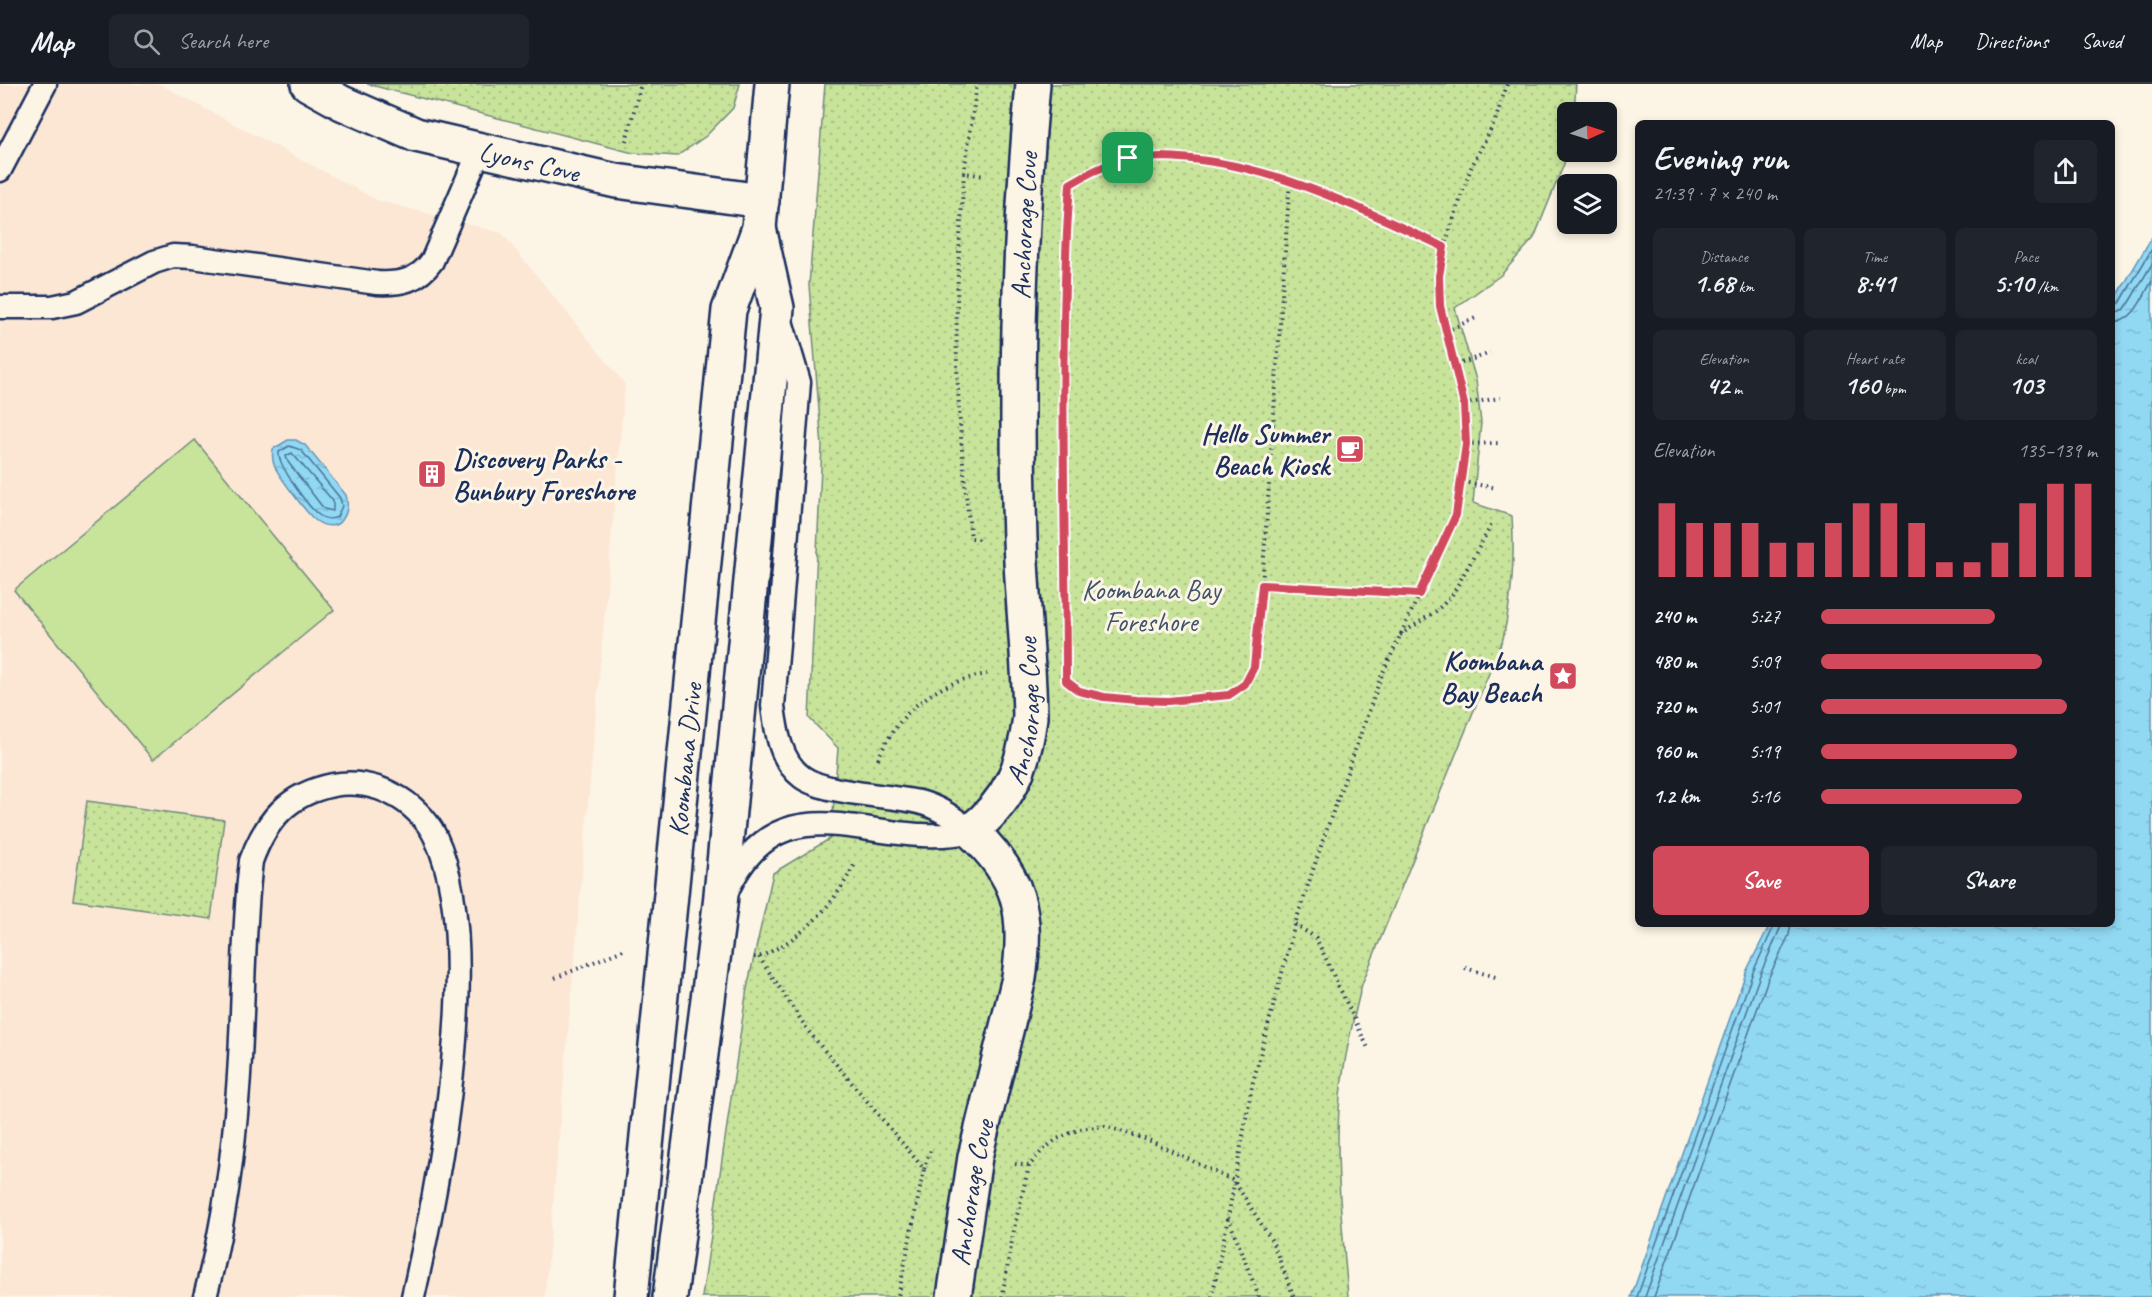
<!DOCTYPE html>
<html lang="en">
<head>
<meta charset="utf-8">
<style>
	body { margin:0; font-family:Caveat,sans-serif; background:#20242c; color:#f1f3f6; height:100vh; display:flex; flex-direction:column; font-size:22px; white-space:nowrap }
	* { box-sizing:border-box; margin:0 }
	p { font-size:20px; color:#9ea1a6 }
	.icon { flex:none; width:33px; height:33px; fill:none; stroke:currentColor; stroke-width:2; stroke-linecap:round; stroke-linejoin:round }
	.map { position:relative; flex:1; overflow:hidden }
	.sheet { position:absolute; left:1635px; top:36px; width:480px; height:807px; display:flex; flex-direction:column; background:#171b24; border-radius:9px; box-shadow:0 3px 9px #0003 }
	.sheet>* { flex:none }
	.needle { width:39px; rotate:87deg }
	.tools { position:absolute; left:1557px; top:18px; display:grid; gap:12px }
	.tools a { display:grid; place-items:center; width:60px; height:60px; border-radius:9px; background:#171b24; box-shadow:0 3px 9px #0003; font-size:30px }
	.pin { position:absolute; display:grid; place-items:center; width:51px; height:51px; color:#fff; margin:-26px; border-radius:12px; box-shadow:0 3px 9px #0006 }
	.round { display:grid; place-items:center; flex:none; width:63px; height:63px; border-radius:9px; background:#20242c }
	.headline { display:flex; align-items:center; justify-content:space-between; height:102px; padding:0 18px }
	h1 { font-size:33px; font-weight:700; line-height:45px }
	.metrics { display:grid; grid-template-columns:repeat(3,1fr); gap:9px; height:102px; padding:6px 18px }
	.metrics div { display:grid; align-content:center; border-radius:9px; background:#20242c; text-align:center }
	.metrics b { font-size:26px; font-weight:700 }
	.metrics small { font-size:16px; font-weight:400 }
	.metrics p { font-size:16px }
	.chart { height:168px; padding:12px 18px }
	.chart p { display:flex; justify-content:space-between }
	.chart svg { width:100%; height:108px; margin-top:6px; stroke:#d1495b; stroke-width:6 }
	.primary-button { display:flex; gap:12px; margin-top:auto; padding:12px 18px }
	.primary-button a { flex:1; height:69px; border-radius:9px; background:#d1495b; color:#fff; font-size:24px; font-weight:700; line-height:69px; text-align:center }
	.primary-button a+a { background:#20242c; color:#f1f3f6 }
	ul { padding:0 18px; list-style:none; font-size:20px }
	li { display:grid; grid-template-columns:96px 72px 1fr; align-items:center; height:45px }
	li i { height:15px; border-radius:8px; background:#d1495b }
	header { display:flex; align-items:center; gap:36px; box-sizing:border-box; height:84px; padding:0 30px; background:#171b24; border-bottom:2px solid #363941 }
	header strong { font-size:28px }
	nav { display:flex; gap:33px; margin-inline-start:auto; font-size:21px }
	.search { width:420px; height:54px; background:#20242c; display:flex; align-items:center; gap:15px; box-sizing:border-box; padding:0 21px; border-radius:9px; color:#9ea1a6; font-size:22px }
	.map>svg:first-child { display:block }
	.built { fill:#fce7d5 }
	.grass { fill:url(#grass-dots); stroke:#72897c; stroke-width:1.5 }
	.garden { fill:#c8e39a; stroke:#72897c; stroke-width:1.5 }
	.water { fill:url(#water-ripples); stroke:#6294b7; stroke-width:1.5 }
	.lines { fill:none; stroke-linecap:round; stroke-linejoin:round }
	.shore { stroke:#4a739a; stroke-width:1.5 }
	.lane-casing { stroke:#1b2f5e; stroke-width:27 }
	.street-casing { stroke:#1b2f5e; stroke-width:38 }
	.secondary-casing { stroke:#1b2f5e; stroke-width:38 }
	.path { stroke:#1b2f5e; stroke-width:4; stroke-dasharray:1.5 4.5; stroke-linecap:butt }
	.lane { stroke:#fcf5e5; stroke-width:22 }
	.street { stroke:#fcf5e5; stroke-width:33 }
	.secondary { stroke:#fcf5e5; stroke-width:33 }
	.route-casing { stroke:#fff; stroke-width:12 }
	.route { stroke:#d1495b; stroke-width:8 }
	.labels { text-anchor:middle; stroke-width:6; stroke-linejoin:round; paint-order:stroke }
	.street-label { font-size:28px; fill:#1b2f5e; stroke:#fcf5e5 }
	.poi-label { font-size:28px; font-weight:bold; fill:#1b2f5e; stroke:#fcf5e5; text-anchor:end }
	.park-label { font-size:28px; fill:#3e536a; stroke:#fcf5e5 }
</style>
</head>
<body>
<header>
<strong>Map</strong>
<div class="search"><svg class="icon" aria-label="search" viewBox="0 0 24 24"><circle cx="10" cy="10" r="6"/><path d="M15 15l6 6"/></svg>Search here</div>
<nav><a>Map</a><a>Directions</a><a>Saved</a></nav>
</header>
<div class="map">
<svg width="2152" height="1213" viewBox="0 0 2152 1213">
	<defs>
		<pattern id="grass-dots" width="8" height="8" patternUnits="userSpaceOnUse" patternTransform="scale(1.5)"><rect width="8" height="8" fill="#c8e39a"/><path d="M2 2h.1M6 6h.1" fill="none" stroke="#abc387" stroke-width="1.8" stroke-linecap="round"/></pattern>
		<pattern id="water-ripples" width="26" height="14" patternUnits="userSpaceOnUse" patternTransform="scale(1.5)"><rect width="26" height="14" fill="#91d8f3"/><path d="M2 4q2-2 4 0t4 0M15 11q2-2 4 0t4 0" fill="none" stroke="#7cbad3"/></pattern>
	</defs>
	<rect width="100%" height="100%" fill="#fcf5e5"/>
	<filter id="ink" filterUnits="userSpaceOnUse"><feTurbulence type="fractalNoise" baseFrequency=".0167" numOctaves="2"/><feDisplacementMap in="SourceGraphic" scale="12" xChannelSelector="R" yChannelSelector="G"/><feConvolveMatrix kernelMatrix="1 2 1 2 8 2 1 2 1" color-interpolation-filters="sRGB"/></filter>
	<g filter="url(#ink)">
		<!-- built -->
		<path class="built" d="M0,0H159L377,116L502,149L625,300L545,1213H0Z"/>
		<!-- grass -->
		<path class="grass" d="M367,0H740L733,24L706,52L677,72L633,69Z
			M825,0H1576L1574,28H1568L1567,65L1564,80L1534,154L1501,191L1455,224L1476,296L1481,339L1473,419L1512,432C1515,476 1512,512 1503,555L1362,900C1353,937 1344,974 1340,1012C1334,1078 1343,1147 1348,1213H702L747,904L773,789L831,754L838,664L809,634L822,363L809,201Z
			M87,717L224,736L211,835L73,816Z"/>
		<!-- garden -->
		<path class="garden" d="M195,356L334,526L153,676L14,506Z"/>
		<!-- water -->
		<path class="water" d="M2152,153V1213H1631L1747,886L1770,840H2112V221Z
			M288,356H296L305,361L346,411C352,432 336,452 315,436C308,431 279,392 275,383C272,377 272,371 273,365Z"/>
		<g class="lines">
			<!-- shore -->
			<path class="shore" d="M2112,223L2120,219L2152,165
				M2112,230L2125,225L2152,180
				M2112,239C2134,238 2142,214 2152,197
				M289,362L301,366L340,414L342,422L337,433C331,436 324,435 319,431C308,423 277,380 279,368Z
				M292,369L333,417V427L324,425L288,378L286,372Z
				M1637,1213L1753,888L1775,840
				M1645,1213L1760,891L1782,840
				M1654,1213L1768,895L1789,851L1791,840"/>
			<!-- lane casing -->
			<g class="lane-casing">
				<path id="lane" d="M0,86L45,0
					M0,223H52L76,218L154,178L173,172L193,173L377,199C400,200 418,197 432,177L480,66
					M781,237L799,298L773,622C776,646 780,677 802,693C825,710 889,711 919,718C939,723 955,735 971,747
					M728,805C783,688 878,770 971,747
					M205,1213C223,1145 233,1076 238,1005C244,929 242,853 251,777C266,736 288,710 333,701C353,697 376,701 394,711C410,719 427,735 435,752C486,860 439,1098 413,1213"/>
			</g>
			<!-- street casing -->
			<g class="street-casing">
				<g id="street">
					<path id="s1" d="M308,0L342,19L416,51L616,97L762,117"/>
					<path id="s2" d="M954,1213L975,1073L1019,894C1028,829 1021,793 971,747C1010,716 1024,682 1030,633C1029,574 1022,515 1020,455C1015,303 1019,152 1033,0"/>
				</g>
			</g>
			<!-- secondary casing -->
			<g class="secondary-casing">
				<g id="secondary">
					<path id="s3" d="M631,1213L729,226L759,144L772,0"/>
					<path d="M670,1213L720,821L777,224L759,144"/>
				</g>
			</g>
			<!-- path -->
			<path class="path" d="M626,57L641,0
				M964,89L977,0
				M1290,95L1444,163
				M1065,99L1070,100C1080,94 1091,85 1102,81C1159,58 1234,79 1290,95L1262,502L1254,583C1250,595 1243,605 1230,610C1199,622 1098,620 1071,601
				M1446,247L1478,233
				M1456,281L1490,269
				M1464,320L1500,314
				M1466,360L1501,359
				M1462,398L1497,404
				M1063,402L1064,220
				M979,455L971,454C964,396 959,339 957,281C955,217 960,153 964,89L986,92
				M1262,502L1419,510
				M1400,551L1436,527L1451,513L1492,440
				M878,675C899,626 935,599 987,590
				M1295,840L1316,854L1368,964
				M754,873C761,873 766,870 772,867C809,848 837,816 855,779
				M759,873L809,948L924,1085L898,1213
				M1465,884L1499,894
				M555,894L623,866
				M1015,1080L1029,1082
				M924,1085L931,1066L934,1067
				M1002,1213L1015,1140L1029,1082L1042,1067L1057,1055L1080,1045L1105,1042L1151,1057L1234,1097L1272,1157L1294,1213
				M1212,1213L1228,1134
				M1259,1213L1228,1133L1252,1002L1295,840L1323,756L1381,593L1456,431L1466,360L1464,320L1440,222L1439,192L1444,163L1471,84L1495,37L1507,0"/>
			<!-- lane -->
			<use href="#lane" class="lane"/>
			<!-- street -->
			<use href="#street" class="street"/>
			<!-- secondary -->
			<use href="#secondary" class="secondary"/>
		</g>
	</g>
	<g class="lines" filter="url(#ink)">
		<!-- route casing -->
		<g class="route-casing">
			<path id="route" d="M1161,73C1263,75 1352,121 1444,163L1439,192L1440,222L1464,320L1466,360L1456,431L1419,510L1262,501L1254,583L1245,600L1229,611L1168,617L1136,616L1104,613L1079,607L1066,597C1066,432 1058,265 1070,100C1105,79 1120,75 1161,73Z"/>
		</g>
		<!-- route -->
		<use href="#route" class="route"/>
	</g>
	<!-- icons -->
	<defs>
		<g id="cafe-square" transform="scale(1.5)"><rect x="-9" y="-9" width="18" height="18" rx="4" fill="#d1495b" stroke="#fcf5e5"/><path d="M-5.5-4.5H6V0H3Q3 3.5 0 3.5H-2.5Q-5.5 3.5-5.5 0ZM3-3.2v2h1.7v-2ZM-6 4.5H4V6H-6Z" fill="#fff"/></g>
		<g id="building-square" transform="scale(1.5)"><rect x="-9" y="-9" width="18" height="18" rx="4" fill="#d1495b" stroke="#fcf5e5"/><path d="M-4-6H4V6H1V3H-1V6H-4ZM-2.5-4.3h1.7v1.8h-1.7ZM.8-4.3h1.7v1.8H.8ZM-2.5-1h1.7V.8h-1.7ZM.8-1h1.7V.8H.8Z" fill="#fff"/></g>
		<g id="sight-square" transform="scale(1.5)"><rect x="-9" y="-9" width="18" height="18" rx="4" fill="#d1495b" stroke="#fcf5e5"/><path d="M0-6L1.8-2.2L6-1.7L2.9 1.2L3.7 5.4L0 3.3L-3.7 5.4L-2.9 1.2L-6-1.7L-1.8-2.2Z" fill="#fff"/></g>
	</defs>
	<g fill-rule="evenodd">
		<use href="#cafe-square" x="1350" y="365"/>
		<use href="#building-square" x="432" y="390"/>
		<use href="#sight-square" x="1563" y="592"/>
	</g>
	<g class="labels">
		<!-- street labels -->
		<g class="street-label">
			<text dy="10" stroke="none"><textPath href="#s1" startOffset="236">Lyons Cove</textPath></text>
			<text dy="10" stroke="none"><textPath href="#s2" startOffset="1113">Anchorage Cove</textPath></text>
			<text dy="10" stroke="none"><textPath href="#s2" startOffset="627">Anchorage Cove</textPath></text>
			<text dy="10" stroke="none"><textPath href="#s3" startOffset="540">Koombana Drive</textPath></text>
			<text dy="10" stroke="none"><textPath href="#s2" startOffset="106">Anchorage Cove</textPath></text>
		</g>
		<!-- poi labels -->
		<g class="poi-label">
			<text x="1329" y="359">Hello Summer<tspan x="1329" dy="32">Beach Kiosk</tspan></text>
			<text x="453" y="384" text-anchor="start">Discovery Parks -<tspan x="453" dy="32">Bunbury Foreshore</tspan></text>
			<text x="1542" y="586">Koombana<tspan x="1542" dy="32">Bay Beach</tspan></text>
		</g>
		<!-- park labels -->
		<g class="park-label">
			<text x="1151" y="515">Koombana Bay<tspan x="1151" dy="32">Foreshore</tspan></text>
		</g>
	</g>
</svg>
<div class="tools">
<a><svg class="needle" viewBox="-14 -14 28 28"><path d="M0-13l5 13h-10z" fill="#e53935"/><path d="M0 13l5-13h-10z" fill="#9ea1a6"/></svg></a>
<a><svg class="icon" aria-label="layers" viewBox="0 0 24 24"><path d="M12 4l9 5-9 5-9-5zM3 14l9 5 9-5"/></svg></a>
</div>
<div class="pin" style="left:1128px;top:74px;background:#1e9e55"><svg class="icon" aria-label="arrive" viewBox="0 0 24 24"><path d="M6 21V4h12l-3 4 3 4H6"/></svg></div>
<section class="sheet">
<div class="headline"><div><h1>Evening run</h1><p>21:39 · 7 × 240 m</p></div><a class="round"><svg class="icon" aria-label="share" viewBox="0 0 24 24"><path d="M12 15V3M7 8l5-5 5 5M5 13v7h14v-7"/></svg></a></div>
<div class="metrics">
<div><p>Distance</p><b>1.68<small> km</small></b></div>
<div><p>Time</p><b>8:41</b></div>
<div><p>Pace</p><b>5:10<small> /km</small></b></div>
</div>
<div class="metrics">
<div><p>Elevation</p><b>42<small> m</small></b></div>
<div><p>Heart rate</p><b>160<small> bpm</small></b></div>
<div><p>kcal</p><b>103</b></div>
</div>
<div class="chart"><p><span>Elevation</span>135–139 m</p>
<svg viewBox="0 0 160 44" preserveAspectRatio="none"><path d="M5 44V14M15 44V22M25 44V22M35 44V22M45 44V30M55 44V30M65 44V22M75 44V14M85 44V14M95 44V22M105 44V38M115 44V38M125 44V30M135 44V14M145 44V6M155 44V6"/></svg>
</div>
<ul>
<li><b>240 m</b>5:27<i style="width:63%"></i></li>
<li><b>480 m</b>5:09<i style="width:80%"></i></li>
<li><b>720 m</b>5:01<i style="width:89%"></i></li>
<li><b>960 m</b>5:19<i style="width:71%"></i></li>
<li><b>1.2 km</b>5:16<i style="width:73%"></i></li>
</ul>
<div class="primary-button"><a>Save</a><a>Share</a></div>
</section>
</div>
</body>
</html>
